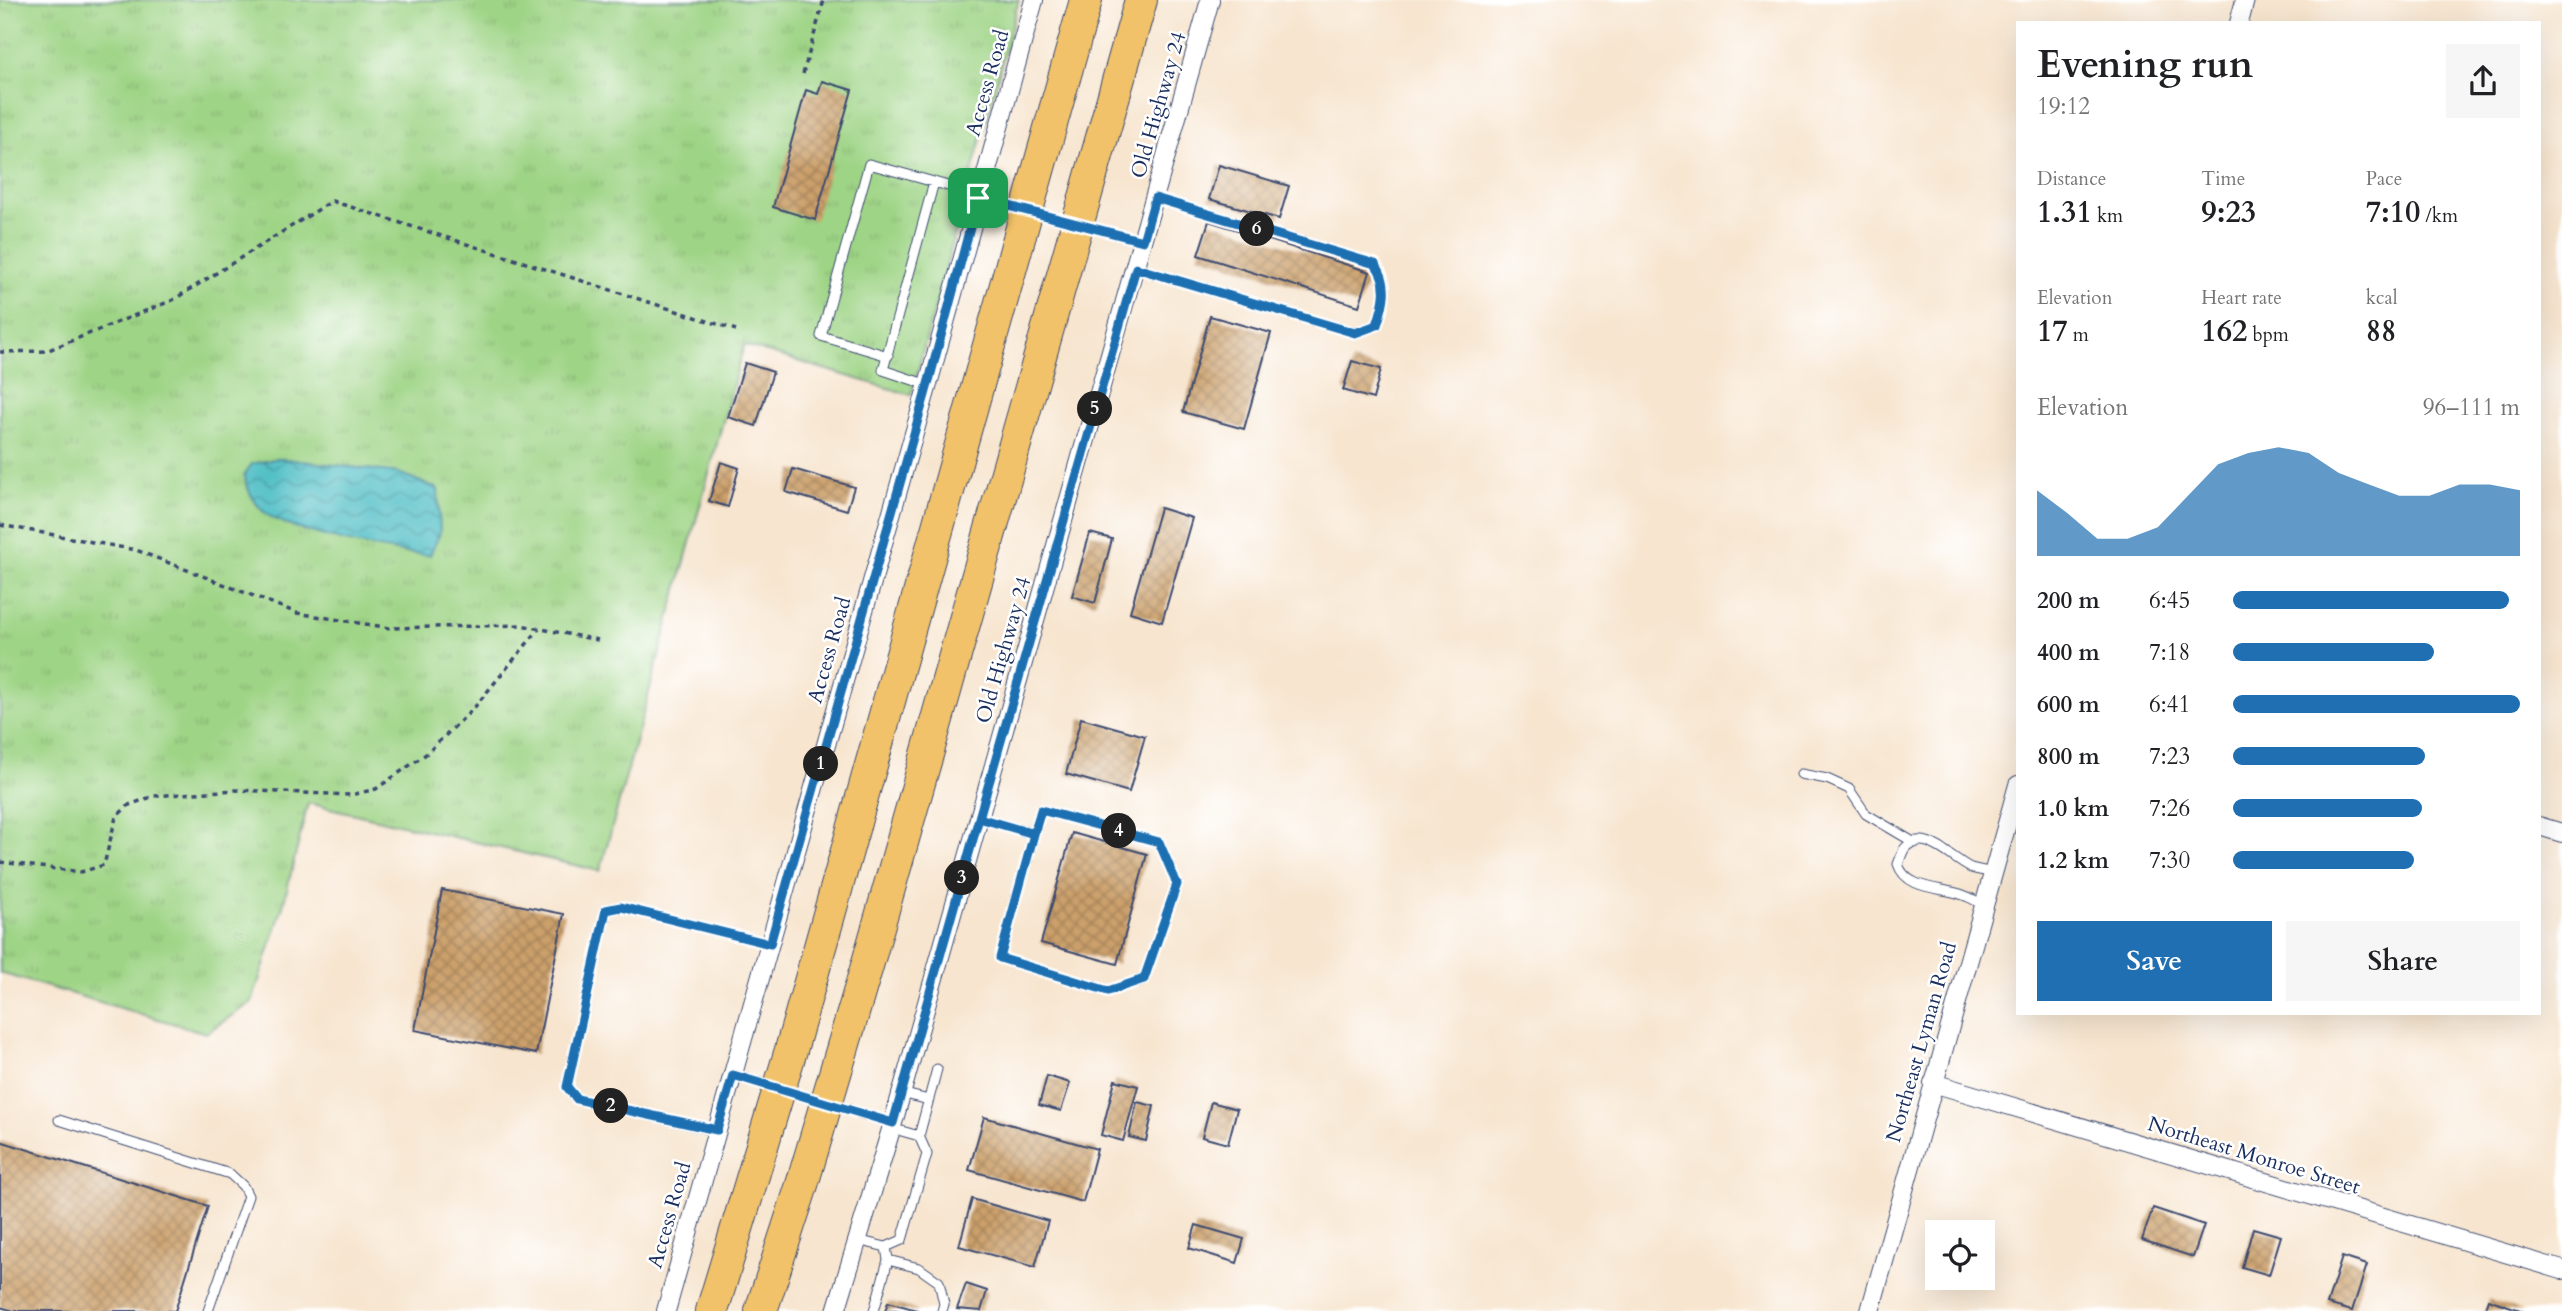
<!DOCTYPE html>
<html lang="en">
<head>
<meta charset="utf-8">
<style>
	body { margin:0; font-family:Cardo,serif; background:#f6f6f6; color:#202124; height:100vh; display:flex; flex-direction:column; font-size:26px; white-space:nowrap }
	* { box-sizing:border-box; margin:0 }
	p { font-size:23px; color:#757577 }
	.icon { flex:none; width:38px; height:38px; fill:none; stroke:currentColor; stroke-width:2; stroke-linecap:round; stroke-linejoin:round }
	.map { position:relative; flex:1; overflow:hidden }
	.details { position:absolute; left:2016px; top:21px; width:525px; height:994px; display:flex; flex-direction:column; background:#fff; border-radius:0px; box-shadow:0 7px 28px #0002 }
	.details>* { flex:none }
	.tools { position:absolute; left:1925px; top:1220px; display:grid; gap:14px }
	.tools a { display:grid; place-items:center; width:70px; height:70px; border-radius:0px; background:#fff; box-shadow:0 7px 28px #0002; font-size:35px }
	.pin { position:absolute; display:grid; place-items:center; width:60px; height:60px; color:#fff; margin:-30px; border-radius:14px; box-shadow:0 4px 10px #0006 }
	.km { position:absolute; width:35px; height:35px; margin:-18px; border-radius:50%; background:#222; color:#fff; font-size:19px; line-height:35px; text-align:center }
	.round { display:grid; place-items:center; flex:none; width:74px; height:74px; border-radius:0px; background:#f6f6f6 }
	.summary { display:flex; align-items:center; justify-content:space-between; height:119px; padding:0 21px }
	h1 { font-size:38px; font-weight:700; line-height:52px }
	.metrics { display:grid; grid-template-columns:repeat(3,1fr); gap:10px; height:119px; padding:7px 21px }
	.metrics div { display:grid; align-content:center }
	.metrics b { font-size:30px; font-weight:700 }
	.metrics small { font-size:19px; font-weight:400 }
	.metrics p { font-size:19px }
	.chart { height:196px; padding:14px 21px }
	.chart p { display:flex; justify-content:space-between }
	.chart svg { width:100%; height:126px; margin-top:7px; fill:#1f6fb2; opacity:.7 }
	.cta { display:flex; gap:14px; margin-top:auto; padding:14px 21px }
	.cta a { flex:1; height:80px; border-radius:0px; background:#1f6fb2; color:#fff; font-size:28px; font-weight:700; line-height:80px; text-align:center }
	.cta a+a { background:#f6f6f6; color:#202124 }
	ul { padding:0 21px; list-style:none; font-size:23px }
	li { display:grid; grid-template-columns:112px 84px 1fr; align-items:center; height:52px }
	li i { height:18px; border-radius:9px; background:#1f6fb2 }
	.map>svg:first-child { display:block }
	.grass { fill:url(#grass-tufts); stroke:#5c8272; stroke-width:2 }
	.water { fill:url(#water-waves); stroke:#367792; stroke-width:2 }
	.building { fill:url(#building-cross-hatch) }
	.lines { fill:none; stroke-linecap:round; stroke-linejoin:round }
	.lane-casing { stroke:#3c4a6f; stroke-width:11 }
	.street-casing { stroke:#3c4a6f; stroke-width:20 }
	.highway-casing { stroke:#3c4a6f; stroke-width:34 }
	.path { stroke:#3c4a6f; stroke-width:3.5; stroke-dasharray:5 5; stroke-linecap:butt }
	.lane { stroke:#fff; stroke-width:9 }
	.street { stroke:#fff; stroke-width:18 }
	.highway { stroke:#f2c26a; stroke-width:32 }
	.route-casing { stroke:#fff; stroke-width:14 }
	.route { stroke:#1f6fb2; stroke-width:9 }
	.labels { text-anchor:middle; stroke-width:5; stroke-linejoin:round; paint-order:stroke }
	.street-label { font-size:21px; fill:#1b2f5e; stroke:#fff }
</style>
</head>
<body>
<div class="map">
<svg width="2562" height="1311" viewBox="0 0 2562 1311">
	<defs>
		<pattern id="grass-tufts" width="24" height="20" patternUnits="userSpaceOnUse" patternTransform="scale(1.75)"><rect width="24" height="20" fill="#9ed485"/><path d="M3 7l-1-3M5 7V3M7 7l1-3M15 17l-1-3M17 17v-4M19 17l1-3" fill="none" stroke="#88b675"/></pattern>
		<pattern id="water-waves" width="16" height="10" patternUnits="userSpaceOnUse" patternTransform="scale(1.75)"><rect width="16" height="10" fill="#51bfc6"/><path d="M0 5q4-4 8 0t8 0" fill="none" stroke="#429ca4"/></pattern>
		<pattern id="building-cross-hatch" width="8" height="8" patternUnits="userSpaceOnUse" patternTransform="scale(1.75)"><rect width="8" height="8" fill="#cca06a"/><path d="M0 0l8 8M0 8l8-8" fill="none" stroke="#a5835a"/></pattern>
	</defs>
	<rect width="100%" height="100%" fill="#fff"/>
	<filter id="ink" filterUnits="userSpaceOnUse"><feTurbulence type="fractalNoise" baseFrequency=".0143" numOctaves="2"/><feDisplacementMap in="SourceGraphic" scale="14" xChannelSelector="R" yChannelSelector="G"/><feConvolveMatrix kernelMatrix="1 2 1 2 8 2 1 2 1" color-interpolation-filters="sRGB"/></filter>
	<filter id="wash" filterUnits="userSpaceOnUse"><feTurbulence type="fractalNoise" baseFrequency=".00686" numOctaves="4" result="noise"/><feDisplacementMap in="SourceGraphic" scale="28" xChannelSelector="R" yChannelSelector="G"/><feGaussianBlur stdDeviation="1.57" result="paint"/><feColorMatrix in="noise" values="0 0 0 0 0 0 0 0 0 0 0 0 0 0 0 0 0 1.4 0 .05"/><feComposite in="paint" operator="in"/></filter>
	<g filter="url(#wash)">
		<rect width="100%" height="100%" fill="#f7e5cf"/>
		<!-- grass -->
		<path class="grass" d="M0,0H1019L911,395L744,345L600,871L308,803L283,906L252,1002L206,1033L0,973Z"/>
		<!-- water -->
		<path class="water" d="M278,458L399,473L438,489L440,533L430,555C395,553 289,533 264,512C253,502 247,489 244,475L252,464Z"/>
		<g id="blocks">
			<!-- building -->
			<path class="building" d="M822,81L852,90L815,220L773,207L806,90L818,94Z
				M1219,165L1289,186L1279,219L1209,199Z
				M1209,221L1370,272L1359,306L1198,255Z
				M1210,316L1271,333L1244,429L1183,412Z
				M1352,361L1381,369L1373,399L1343,390Z
				M745,363L773,372L756,426L728,417Z
				M721,462L739,468L728,507L709,501Z
				M793,469L854,487L847,510L786,492Z
				M1160,508L1192,518L1162,622L1130,612Z
				M1090,533L1112,539L1095,603L1072,596Z
				M1081,718L1145,736L1129,792L1066,774Z
				M1072,833L1147,854L1117,964L1041,943Z
				M442,890L564,914L536,1054L415,1030Z
				M1047,1076L1070,1083L1061,1111L1039,1105Z
				M1115,1080L1138,1086L1123,1141L1101,1135Z
				M1137,1102L1154,1106L1146,1141L1129,1137Z
				M1211,1102L1237,1109L1228,1144L1202,1137Z
				M984,1117L1097,1149L1083,1202L969,1170Z
				M0,1141L208,1206L175,1311H14L0,1307Z
				M972,1199L1048,1221L1035,1267L959,1246Z
				M2153,1208L2204,1225L2193,1257L2142,1240Z
				M1196,1225L1244,1239L1237,1263L1189,1248Z
				M2253,1228L2281,1236L2269,1275L2242,1267Z
				M2342,1257L2367,1265L2352,1311L2327,1304Z
				M966,1284L987,1291L981,1311L957,1309Z
				M2488,1299L2523,1311H2484Z
				M888,1302L917,1310V1311H885Z"/>
		</g>
	</g>
	<g filter="url(#ink)">
		<use href="#blocks" fill-opacity="0" stroke="#3c4a6f" stroke-width="2"/>
		<g class="lines">
			<!-- lane casing -->
			<g class="lane-casing">
				<path id="lane" d="M978,198L1142,241
					M1136,268L1355,333L1377,325C1384,304 1390,283 1375,264L1155,198
					M888,356L821,336L869,164L934,182
					M928,385L883,370L934,182L979,195
					M1801,774L1827,779L1849,789L1866,814L1915,843
					M979,818L1034,834L1000,958L1108,991L1144,979L1177,884L1159,842L1041,810L1034,834
					M1984,905C1977,902 1970,897 1963,895C1941,887 1906,890 1898,864C1900,860 1902,852 1905,848C1924,826 1954,861 1971,868C1977,870 1986,871 1993,873
					M733,1075L893,1123
					M901,1093L929,1100
					M59,1120L230,1174L243,1186L248,1196L208,1311
					M717,1131L577,1099L567,1087L606,910L621,907L770,944
					M919,1136L937,1069
					M857,1240L886,1247L888,1260L874,1311
					M886,1247L902,1240L927,1154L919,1136L891,1128
					M888,1260L919,1268L939,1282L944,1304L942,1311"/>
			</g>
			<!-- street casing -->
			<g class="street-casing">
				<path id="street" d="M2239,23L2245,0
					M2539,826L2562,833
					M1933,1083L2562,1270
					M666,1311L930,377L1034,0
					M836,1311L893,1123L1210,0
					M1870,1311L2018,785"/>
			</g>
			<!-- highway casing -->
			<g class="highway-casing">
				<path id="highway" d="M712,1311L791,1050L1086,0
					M761,1311L801,1188L867,966L1141,0"/>
			</g>
			<!-- path -->
			<path class="path" d="M803,74L824,0
				M0,352L46,351L173,300L332,201L736,330
				M0,525L136,550L297,613L390,628L521,625L598,640
				M0,862L81,872L104,865L116,817L129,805L154,796L236,790L351,795L376,789L426,754L473,709L539,629"/>
			<!-- lane -->
			<use href="#lane" class="lane"/>
			<!-- street -->
			<use href="#street" class="street"/>
			<!-- highway -->
			<use href="#highway" class="highway"/>
		</g>
	</g>
	<g class="lines" filter="url(#ink)">
		<!-- route casing -->
		<g class="route-casing">
			<path id="route" d="M978,198L930,377L770,944L621,907L606,910L567,1087L577,1099L717,1130L733,1075L893,1123L979,818L1034,834L1000,958L1108,991L1144,979L1177,884L1159,842L1041,810L1034,834L979,818L1136,268L1355,333L1377,325C1384,304 1390,283 1375,264L1155,198L1143,241L978,198"/>
		</g>
		<!-- route -->
		<use href="#route" class="route"/>
	</g>
	<g class="labels">
		<!-- street labels -->
		<g class="street-label">
			<text transform="translate(987 83) rotate(-74)" y="7">Access Road</text>
			<text transform="translate(1158 105) rotate(-74)" y="7">Old Highway 24</text>
			<text transform="translate(829 650) rotate(-74)" y="7">Access Road</text>
			<text transform="translate(1003 650) rotate(-74)" y="7">Old Highway 24</text>
			<text transform="translate(1921 1042) rotate(-74)" y="7">Northeast Lyman Road</text>
			<text transform="translate(2254 1155) rotate(17)" y="7">Northeast Monroe Street</text>
			<text transform="translate(669 1215) rotate(-74)" y="7">Access Road</text>
		</g>
	</g>
</svg>
<div class="tools">
<a><svg class="icon" aria-label="locate" viewBox="0 0 24 24"><circle cx="12" cy="12" r="6"/><path d="M12 2v4M12 18v4M2 12h4M18 12h4"/></svg></a>
</div>
<div class="pin" style="left:978px;top:198px;background:#1e9e55"><svg class="icon" aria-label="arrive" viewBox="0 0 24 24"><path d="M6 21V4h12l-3 4 3 4H6"/></svg></div>
<b class="km" style="left:821px;top:764px">1</b>
<b class="km" style="left:611px;top:1106px">2</b>
<b class="km" style="left:962px;top:878px">3</b>
<b class="km" style="left:1119px;top:831px">4</b>
<b class="km" style="left:1095px;top:409px">5</b>
<b class="km" style="left:1257px;top:229px">6</b>
<section class="details">
<div class="summary"><div><h1>Evening run</h1><p>19:12</p></div><a class="round"><svg class="icon" aria-label="share" viewBox="0 0 24 24"><path d="M12 15V3M7 8l5-5 5 5M5 13v7h14v-7"/></svg></a></div>
<div class="metrics">
<div><p>Distance</p><b>1.31<small> km</small></b></div>
<div><p>Time</p><b>9:23</b></div>
<div><p>Pace</p><b>7:10<small> /km</small></b></div>
</div>
<div class="metrics">
<div><p>Elevation</p><b>17<small> m</small></b></div>
<div><p>Heart rate</p><b>162<small> bpm</small></b></div>
<div><p>kcal</p><b>88</b></div>
</div>
<div class="chart"><p><span>Elevation</span>96–111 m</p>
<svg viewBox="0 0 160 44" preserveAspectRatio="none"><path d="M0 44V21L10 29L20 38L30 38L40 34L50 23L60 12L70 8L80 6L90 8L100 15L110 19L120 23L130 23L140 19L150 19L160 21V44z"/></svg>
</div>
<ul>
<li><b>200 m</b>6:45<i style="width:96%"></i></li>
<li><b>400 m</b>7:18<i style="width:70%"></i></li>
<li><b>600 m</b>6:41<i style="width:100%"></i></li>
<li><b>800 m</b>7:23<i style="width:67%"></i></li>
<li><b>1.0 km</b>7:26<i style="width:66%"></i></li>
<li><b>1.2 km</b>7:30<i style="width:63%"></i></li>
</ul>
<div class="cta"><a>Save</a><a>Share</a></div>
</section>
</div>
</body>
</html>
